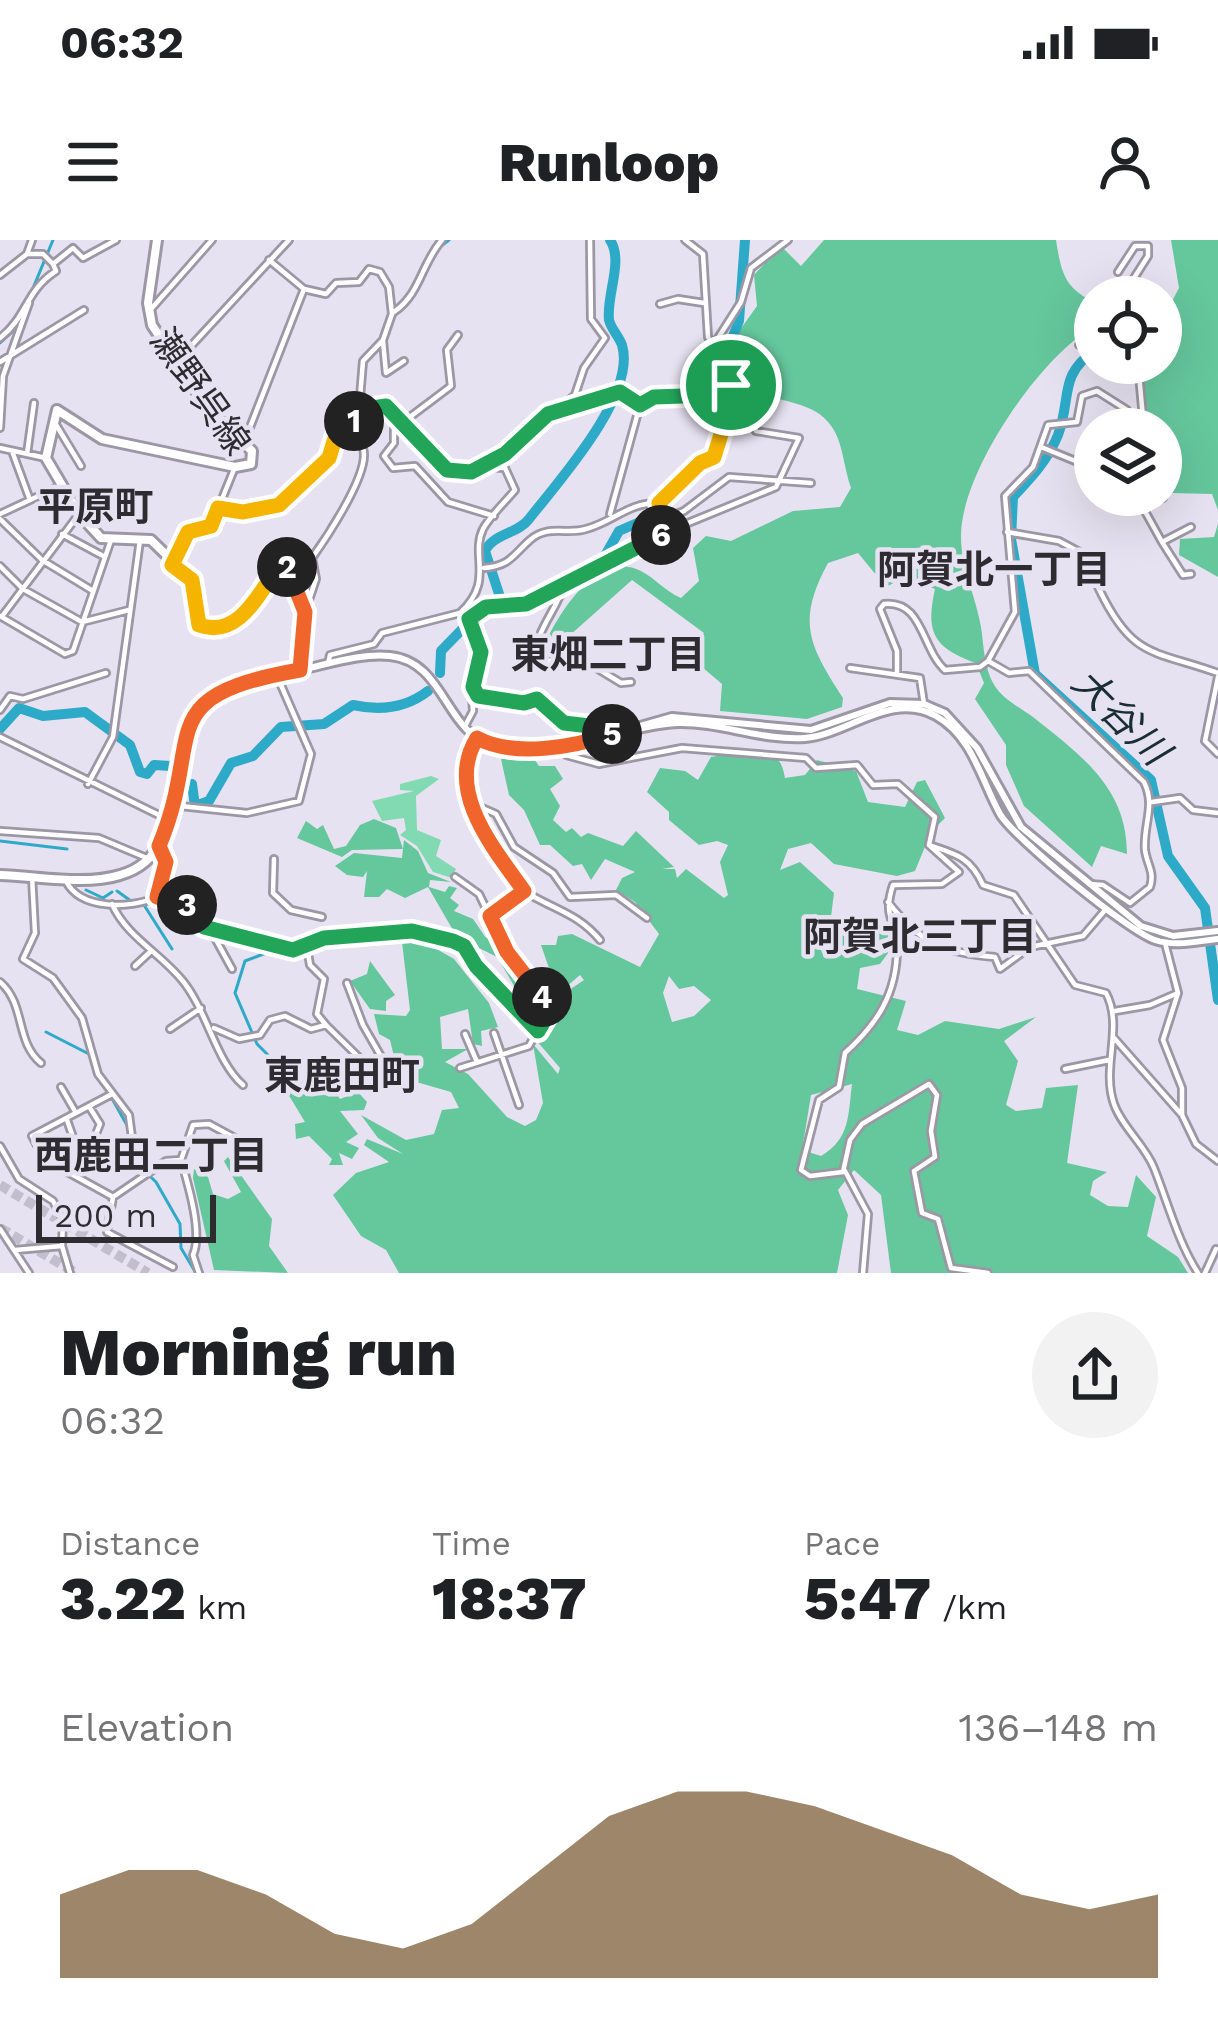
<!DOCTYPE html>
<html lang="en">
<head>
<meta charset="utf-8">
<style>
	body { margin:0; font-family:"Work Sans","Noto Sans JP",sans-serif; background:#f2f2f2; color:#202124; height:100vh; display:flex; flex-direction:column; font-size:45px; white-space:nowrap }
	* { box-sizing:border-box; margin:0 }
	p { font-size:39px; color:#757577 }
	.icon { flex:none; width:66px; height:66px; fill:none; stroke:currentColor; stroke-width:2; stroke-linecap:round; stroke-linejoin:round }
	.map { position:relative; height:1033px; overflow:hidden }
	.side { display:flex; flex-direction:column; background:#fff; flex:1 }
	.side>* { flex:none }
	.fabs { position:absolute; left:1074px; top:36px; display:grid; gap:24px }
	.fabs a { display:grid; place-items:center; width:108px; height:108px; border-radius:50%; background:#fff; box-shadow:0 12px 48px #0002; font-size:60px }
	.scale { position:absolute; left:36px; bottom:30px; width:180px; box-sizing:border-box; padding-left:12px; border:6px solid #2e2c31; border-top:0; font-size:33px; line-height:42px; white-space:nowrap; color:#2e2c31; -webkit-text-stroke:9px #e7e2f1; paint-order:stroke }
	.pin { position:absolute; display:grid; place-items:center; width:102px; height:102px; color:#fff; margin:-51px; border:6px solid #fff; border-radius:50%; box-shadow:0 3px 12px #0007 }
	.km { position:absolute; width:60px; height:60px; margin:-30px; border-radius:50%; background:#222; color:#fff; font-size:33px; line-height:60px; text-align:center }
	.round { display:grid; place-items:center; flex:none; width:126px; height:126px; border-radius:63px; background:#f2f2f2 }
	.overview { display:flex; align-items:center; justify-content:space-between; height:204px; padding:0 60px }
	h1 { font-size:66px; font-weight:800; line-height:90px }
	.stats { display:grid; grid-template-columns:repeat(3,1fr); gap:18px; height:204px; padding:12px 60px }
	.stats div { display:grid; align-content:center }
	.stats b { font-size:60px; font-weight:800 }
	.stats small { font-size:33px; font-weight:400 }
	.stats p { font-size:33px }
	.chart { height:336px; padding:24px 60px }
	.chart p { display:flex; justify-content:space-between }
	.chart svg { width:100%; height:216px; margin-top:12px; fill:#74542a; opacity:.7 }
	.status { display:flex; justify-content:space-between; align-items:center; height:84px; padding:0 60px; background:#fff; direction:ltr }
	.status svg { height:33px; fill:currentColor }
	header { display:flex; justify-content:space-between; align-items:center; height:156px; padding:0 60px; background:#fff; font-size:54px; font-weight:800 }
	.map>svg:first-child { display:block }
	.green { fill:#81dab2 }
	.forest { fill:#65c79c; fill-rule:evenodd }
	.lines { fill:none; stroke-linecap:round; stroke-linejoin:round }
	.stream { stroke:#2daac8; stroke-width:3 }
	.river { stroke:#2daac8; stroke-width:10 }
	.trunk-tunnel { stroke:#c2becb; stroke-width:10; stroke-dasharray:10 5; stroke-linecap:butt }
	.minor-casing { stroke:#9c97a5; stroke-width:10 }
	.tertiary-casing { stroke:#9c97a5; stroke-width:12 }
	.secondary-casing { stroke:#9c97a5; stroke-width:14 }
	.minor { stroke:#fff; stroke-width:4.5 }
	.tertiary { stroke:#fff; stroke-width:6 }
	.secondary { stroke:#fff; stroke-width:8 }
	.split-1-casing { stroke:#fff; stroke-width:24 }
	.split-2-casing { stroke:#fff; stroke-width:24 }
	.split-3-casing { stroke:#fff; stroke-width:24 }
	.split-4-casing { stroke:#fff; stroke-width:24 }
	.split-5-casing { stroke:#fff; stroke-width:24 }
	.split-6-casing { stroke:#fff; stroke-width:24 }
	.split-7-casing { stroke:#fff; stroke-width:24 }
	.split-1 { stroke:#22a559; stroke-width:15 }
	.split-2 { stroke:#f5b400; stroke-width:15 }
	.split-3 { stroke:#f0652b; stroke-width:15 }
	.split-4 { stroke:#22a559; stroke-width:15 }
	.split-5 { stroke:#f0652b; stroke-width:15 }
	.split-6 { stroke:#22a559; stroke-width:15 }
	.split-7 { stroke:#f5b400; stroke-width:15 }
	.labels { text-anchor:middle; stroke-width:9; stroke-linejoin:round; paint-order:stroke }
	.street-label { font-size:36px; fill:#2e2c31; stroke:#e7e2f1 }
	.neighbourhood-label { font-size:39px; font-weight:bold; fill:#2e2c31; stroke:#e7e2f1 }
	.water-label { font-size:39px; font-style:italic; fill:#192e33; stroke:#e7e2f1 }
</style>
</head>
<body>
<div class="status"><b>06:32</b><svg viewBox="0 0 49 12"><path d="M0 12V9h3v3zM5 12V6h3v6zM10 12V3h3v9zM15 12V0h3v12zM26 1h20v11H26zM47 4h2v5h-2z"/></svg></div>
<header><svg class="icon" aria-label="menu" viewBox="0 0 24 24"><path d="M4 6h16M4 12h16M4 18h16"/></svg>Runloop<svg class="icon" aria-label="person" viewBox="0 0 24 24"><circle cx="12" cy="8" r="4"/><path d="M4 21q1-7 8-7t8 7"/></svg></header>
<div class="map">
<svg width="1218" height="1033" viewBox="0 0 1218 1033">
	<rect width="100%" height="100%" fill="#e7e2f1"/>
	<!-- green -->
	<path class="green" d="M431,536L439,539L416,556L417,590L441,600L436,616L456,629L452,638L433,632L417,606L400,595L406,590L404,578L382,581L372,561L414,551L400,550V544Z"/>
	<!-- forest -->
	<path class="forest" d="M824,0H1056C1061,31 1064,49 1095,62V86C1041,115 960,233 961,297C961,327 976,357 981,387C984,407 984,432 997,449C1005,460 1022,469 1033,477C1082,516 1127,548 1127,614L1101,606L1092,627L1024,566L1006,525V505L975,459L984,443L976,423C934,408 925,393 935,349L905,337L886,347L858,313L828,323C796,382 809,405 843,458L842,467L807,479L720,471L722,444L688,415L704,393L632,340L560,404L549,395C564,366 600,310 641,331C656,339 665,351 681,358L699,341L693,308L706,296L731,301L793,271L840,267L851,248C845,232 843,207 835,192C810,144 745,179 727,108L757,66L754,35L781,6L801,26Z
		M1171,0H1218V270L1212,254L1172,253L1161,236V189H1151L1140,148L1146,123H1161V82L1179,48Z
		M1218,284V337L1179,315L1180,299L1214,297Z
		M752,510C774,513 781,516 785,538L805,535L817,520L856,531L868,562L905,567L917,542L925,540L945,578L931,592L915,631L897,636L834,624L811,603L788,609L780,630L800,622L834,653L831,677L847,689L888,690L891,709L880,724L860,728L857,749L906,761L897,790L918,795L945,781L999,789L1036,777L1004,801L1018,821L1006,865L1016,871L1042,868L1046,848L1078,845L1067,923L1107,932L1093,941L1090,955L1108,966L1128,967L1136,935L1156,957L1147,996L1178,1017L1188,1033H891L881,955L854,930L838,950L848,975L837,1033H399L386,1010L361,996L333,955L356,933L389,922L364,905L367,899L403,914L378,898L361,875L406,900L434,894L442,870L459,868L451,852L399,837L390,800L379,794L374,774L406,776L410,770L402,702L427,697L428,704L454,719L489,763L498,787L481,791L482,806L473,804L468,769L440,777L442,809H468L445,822L468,834L507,877L525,886L536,880L543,863L533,804L558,834L560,828L536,800L563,776L560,756L584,740L580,735L558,754L541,705H556L558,696L572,694L640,727L659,694L635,662L616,650L622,638L635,632L605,619L591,640L582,624L573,626L550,605H540L524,570L509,555L501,519L532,516L539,526H555L563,539L550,549L560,566L553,580L566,592L572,588L581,597L588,593L623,606L636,591L674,627L662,629H675L677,638L686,629L724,658L728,655L720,622L728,605L717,601L699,605L669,580V572L647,552L660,528L685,531L698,540L711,517ZM669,736L679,749L694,746L711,760L694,776L672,782L663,753ZM852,844C848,876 850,899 821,916L802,910L811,855Z
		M374,579L396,588L403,609L352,610L342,617L297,598L306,581L317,589L323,585L334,609L346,606L360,585Z
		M404,600L418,611L428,633L451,642L430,640L429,647L445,652L449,646L457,648L450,658L459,665L454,671L473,679L486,698L495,693L535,753L531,778L533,755L519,754L497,717L457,697L428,647L405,658L387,649L379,657H364L367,631L363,637L347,635L335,626L354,613L402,618Z
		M370,721L395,755L386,761V771L370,769L350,741L367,734Z
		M319,829L340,859L358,852L367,862L364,870L340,871L358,894L346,902L359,908L352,919L339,913L343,925H329L332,919L309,896L296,899L295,884L305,882L285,849L306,838L304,830Z
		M228,917L272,979L269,1006L288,1033L214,1030L193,938L194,929L208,937L213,954L228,959L241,952L224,921Z"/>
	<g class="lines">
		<!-- stream -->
		<path class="stream" d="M436,10L449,0
			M31,53L53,0
			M412,57L428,24
			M0,103L20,85
			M0,601L67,609
			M86,650L103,658L112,652
			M117,651L131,661
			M144,665L172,709
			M266,713L245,721L235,753L257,804L276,823V837
			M46,792L89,814
			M92,823L128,887
			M129,896L132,919L156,942L180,984L181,1008L196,1033"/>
		<!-- river -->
		<path class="river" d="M1095,110C1058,136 1072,157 1058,195C1048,220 1031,238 1013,257L1011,299L1035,434L1151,540L1168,616L1205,668L1218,760
			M501,360L517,361L602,321L619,291L651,277L682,242L713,221L741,150L731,101L739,81L745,0
			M440,433L441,411L476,375L501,360L485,311C494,293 518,294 529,279C558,242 637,155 622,105C619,96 611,89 609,80C606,55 624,21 610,0
			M0,489L19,468L43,476L85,472L130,505L140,532L147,534L154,525L171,526
			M192,544L195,566L209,561L231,523L253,516L281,487L324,484L353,465C380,471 406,468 428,451"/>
		<!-- trunk-tunnel -->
		<path class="trunk-tunnel" d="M0,945L148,1033
			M0,988L76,1033"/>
		<!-- minor casing -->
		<g class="minor-casing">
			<path id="minor" d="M685,0L703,14L708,97L713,106L712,142L697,154
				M27,14H43L53,24
				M269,20L304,49L326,54L336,43L359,42L369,29L380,32L389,47L392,74L383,100L363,121L359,170
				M1118,32L1135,6H1148V16L1122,57
				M0,35L27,14L32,0
				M660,64L678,59L704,63
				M152,68L212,0
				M394,72C421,53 421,24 442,0
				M0,98C28,76 25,51 56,31L53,24L73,8L83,18L116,0
				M383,101L386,133L404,121
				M1079,105L1095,96
				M713,106L741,62L751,28L788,0
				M179,119L289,0
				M0,122L84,70
				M1138,123L1144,189
				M569,165L620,152L640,165
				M640,165L654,157L712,155L736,142
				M394,178V203L384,216L393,228L415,226L448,262L494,276
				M55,183L81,226
				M402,183L451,146L447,110L458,95
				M0,188L3,136L29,63
				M245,200L304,49
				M1041,207L1095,229
				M0,208L46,218
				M12,211L30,260
				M27,214L34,163
				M235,227L218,269C282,276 310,245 339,194L354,188
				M1161,236L1166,244L1163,258
				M1136,255L1162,302L1191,287
				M659,263L666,292
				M0,274L60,246
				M610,274L640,165
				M0,279L42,320L93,351
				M662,280L684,271L729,237L811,243
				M1007,292L1059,301L1087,316C1093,327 1094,340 1100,351C1133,419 1154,410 1218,433
				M62,294L105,317
				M1162,302L1183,335L1191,334
				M173,324L188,292L211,287L218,269
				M0,326L23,349L82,382L129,370
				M484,328C510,326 513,315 530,300C548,284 567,295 586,289C613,282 629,262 659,263L700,223L714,217L737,142
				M565,343C556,372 535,390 534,422L580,418L621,443L631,442
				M305,372L316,339L312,318C327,297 364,241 364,215C364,197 348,189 359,170L386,166L447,230L471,233L505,215L575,155L584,128L605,98L591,79L590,0
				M460,373C495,341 470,316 483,289C490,276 506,261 515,250L505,228L486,227
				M3,375L79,274
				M0,376L65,414L73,411L111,300
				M469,379L486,367L526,364L666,292L776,247L799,198L756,191L747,142H737
				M990,422L1009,433L1029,431L1144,542C1156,566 1143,584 1145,610C1147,625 1155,632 1150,647L1130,663L1103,645L1089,644
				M328,424L330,415L374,404L382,393L460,373L469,379L482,420L471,442L473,471L465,486
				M850,428L920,438L924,464
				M897,433V411L880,369L884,364C923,360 921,408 945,430L980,427L988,421L1015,372L1005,256L1033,227L1048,185L1077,182L1082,156L1097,151L1127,170L1138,189
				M1218,437L1205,501L1218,514
				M474,445L484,459H537L564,483L613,492
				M0,470L10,456L23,459L106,433
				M0,497L169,580
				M477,499L468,520L473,564L496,574L514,607L553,633L570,657L616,655L647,678
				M559,505L566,515L599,524L682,508L806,518L816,528L857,525L873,545L898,544L935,577L929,605
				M88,544L113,497L140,300
				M1152,562L1180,558L1193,570L1218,573
				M473,564C481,599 503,641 536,658C562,672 581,677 600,700
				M171,565L247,573L299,561L311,514L277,436
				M0,591L99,598L149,619
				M929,605L959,632L942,644L893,645C882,678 897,681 897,708C897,754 877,784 845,813L839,847L819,860L801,930L810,936L843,932L850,900L862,884L929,844L937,855L931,891L935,917L914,931L922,973L938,979L951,1028L988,1033
				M929,605C957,614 971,618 983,645L1014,655L1075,745L1106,753C1124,787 1101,827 1114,864C1122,887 1145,905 1154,928C1168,963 1178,1002 1198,1033
				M274,619L273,653L291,670L322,677
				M32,636L35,693L23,719L53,738L82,778L98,834L129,875L134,913L150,932
				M455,637L479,654L507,712L549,769L529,806L460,828
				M66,641C80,670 131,669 157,657L166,623L159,606
				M157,657L189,666L204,687L293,710L324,698L412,691L453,701L464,706L476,726L538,791
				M888,662C920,703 943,713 995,717L1000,729L1030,707L1083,696L1106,669
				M112,664C126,696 160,713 182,740C207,770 216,822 243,845
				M490,676L524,651
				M210,689L232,729
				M1165,703L1178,753L1163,800L1182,848V875
				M135,726L150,712
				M0,742C26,764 15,802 41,823
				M1115,771L1150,765L1178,753
				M326,785L386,844L394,839L363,785L347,743
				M214,788L239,799L260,795L270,780L285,776L311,789L326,785L317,774L324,739L310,725L307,707
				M170,789L201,768
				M494,793L519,865
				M465,794L477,822
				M1114,798L1182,875L1196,904L1218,921
				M1065,829L1109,820
				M61,847L76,873
				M112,854L32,896L44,919L113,957
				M67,880L75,903L92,904L100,884L90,868
				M0,906L19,939L53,961L63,980L62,1006L70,1033
				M181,920C188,944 203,993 193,1015L199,1033
				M845,931L868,974L863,1033
				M113,957L166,921L181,920L193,885L209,884L259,911
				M113,957L107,992L173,1027
				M0,989L29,1033
				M15,1010L62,1006
				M1205,1033L1216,1009"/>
		</g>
		<!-- tertiary casing -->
		<g class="tertiary-casing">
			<path id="tertiary" d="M300,430C329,424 361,413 390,416C447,422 444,496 497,506C561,519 621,486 678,483C720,482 762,501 805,498C849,494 891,451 936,476C973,497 981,540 1000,574C1013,597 1129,692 1155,700C1176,707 1197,701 1218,699
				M598,498L672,477L811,490L890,463L924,464L945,473L977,508L1021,587L1141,686L1173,696L1218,691"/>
		</g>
		<!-- secondary casing -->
		<g class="secondary-casing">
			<path id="secondary" d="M0,635C37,636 85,646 120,635C199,613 157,498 212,455C236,436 272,435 300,430L306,380L291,330H276C258,355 238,399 199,385L192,340L151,300L101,298L79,274L46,218L57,170L102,199L235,227L251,224L252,211L208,169L152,85L148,63L157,0"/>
		</g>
		<!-- minor -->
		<use href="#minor" class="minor"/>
		<!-- tertiary -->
		<use href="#tertiary" class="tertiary"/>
		<!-- secondary -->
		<use href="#secondary" class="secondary"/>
	</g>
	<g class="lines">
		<!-- split-1 casing -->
		<g class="split-1-casing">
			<path id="split-1" d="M354,181L359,170L386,166L447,230L471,232L505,214L548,174L620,152L640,165L654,157L712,155L731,145"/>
		</g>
		<!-- split-2 casing -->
		<g class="split-2-casing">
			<path id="split-2" d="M287,327L276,330C258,355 238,399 199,385L192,340L172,325L188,292L211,286L218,268L243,272L279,265L329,218L335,198L354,188V181"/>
		</g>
		<!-- split-3 casing -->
		<g class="split-3-casing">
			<path id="split-3" d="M187,665L157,657L166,622L159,606C206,494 147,457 300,430L305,372L287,327"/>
		</g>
		<!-- split-4 casing -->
		<g class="split-4-casing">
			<path id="split-4" d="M187,665L204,687L293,710L324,698L412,691L453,701L464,706L476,726L538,791L549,773L542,757"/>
		</g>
		<!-- split-5 casing -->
		<g class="split-5-casing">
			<path id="split-5" d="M542,757L507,712L490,676L524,651C495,610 444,551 477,498C514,518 574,507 612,494"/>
		</g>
		<!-- split-6 casing -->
		<g class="split-6-casing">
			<path id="split-6" d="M612,494L607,488L564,483L537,459L524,463L478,456L473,447L481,412L469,379L486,367L526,364L661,295"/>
		</g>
		<!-- split-7 casing -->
		<g class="split-7-casing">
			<path id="split-7" d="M661,295L666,292L659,263L700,223L714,217L737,142L731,145"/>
		</g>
		<!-- split-1 -->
		<use href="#split-1" class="split-1"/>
		<!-- split-2 -->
		<use href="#split-2" class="split-2"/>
		<!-- split-3 -->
		<use href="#split-3" class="split-3"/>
		<!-- split-4 -->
		<use href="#split-4" class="split-4"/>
		<!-- split-5 -->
		<use href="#split-5" class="split-5"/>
		<!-- split-6 -->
		<use href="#split-6" class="split-6"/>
		<!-- split-7 -->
		<use href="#split-7" class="split-7"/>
	</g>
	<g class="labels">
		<!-- street labels -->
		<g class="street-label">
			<text transform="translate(201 151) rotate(55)" y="13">瀬野呉線</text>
		</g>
		<!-- neighbourhood labels -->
		<g class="neighbourhood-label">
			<text x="95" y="280">平原町</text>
			<text x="994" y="343">阿賀北一丁目</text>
			<text x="608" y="428">東畑二丁目</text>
			<text x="920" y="710">阿賀北三丁目</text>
			<text x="342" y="849">東鹿田町</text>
			<text x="151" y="929">西鹿田二丁目</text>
		</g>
		<!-- water labels -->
		<g class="water-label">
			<text transform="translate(1121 476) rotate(45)" y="14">大谷川</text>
		</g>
	</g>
</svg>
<div class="fabs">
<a><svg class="icon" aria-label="locate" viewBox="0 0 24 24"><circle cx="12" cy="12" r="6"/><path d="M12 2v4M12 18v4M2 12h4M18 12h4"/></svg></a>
<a><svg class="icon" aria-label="layers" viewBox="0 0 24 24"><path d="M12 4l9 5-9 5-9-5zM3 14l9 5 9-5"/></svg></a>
</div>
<div class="scale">200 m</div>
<div class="pin" style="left:731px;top:145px;background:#1e9e55"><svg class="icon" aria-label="arrive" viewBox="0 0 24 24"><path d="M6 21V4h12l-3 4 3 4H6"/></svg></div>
<b class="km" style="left:354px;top:181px">1</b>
<b class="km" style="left:287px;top:327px">2</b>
<b class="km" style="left:187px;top:665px">3</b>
<b class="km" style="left:542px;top:757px">4</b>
<b class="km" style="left:612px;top:494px">5</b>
<b class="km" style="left:661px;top:295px">6</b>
</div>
<section class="side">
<div class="overview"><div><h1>Morning run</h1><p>06:32</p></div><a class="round"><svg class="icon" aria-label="share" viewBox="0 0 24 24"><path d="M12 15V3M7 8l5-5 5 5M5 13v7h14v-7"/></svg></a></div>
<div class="stats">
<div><p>Distance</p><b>3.22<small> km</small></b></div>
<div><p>Time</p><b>18:37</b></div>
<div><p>Pace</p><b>5:47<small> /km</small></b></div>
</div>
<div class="chart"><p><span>Elevation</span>136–148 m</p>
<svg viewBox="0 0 160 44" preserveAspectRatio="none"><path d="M0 44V27L10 22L20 22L30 27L40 35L50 38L60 33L70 22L80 11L90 6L100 6L110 9L120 14L130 19L140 27L150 30L160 27V44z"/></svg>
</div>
</section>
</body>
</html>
